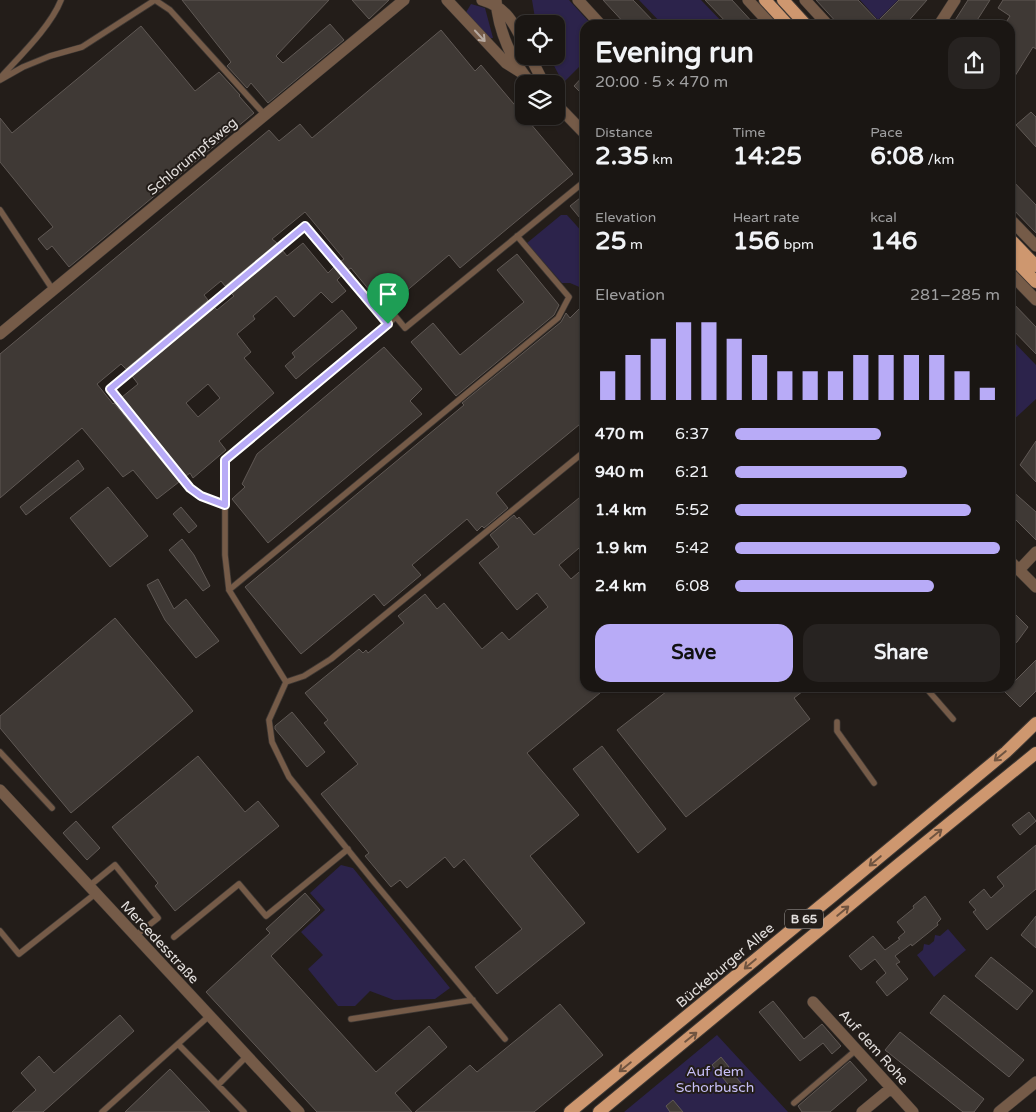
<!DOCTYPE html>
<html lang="en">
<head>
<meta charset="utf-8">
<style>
	body { margin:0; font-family:"Varela Round",sans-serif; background:#272321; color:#f1f3f6; height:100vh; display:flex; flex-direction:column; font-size:19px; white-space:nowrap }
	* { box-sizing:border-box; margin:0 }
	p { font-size:16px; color:#9f9fa0 }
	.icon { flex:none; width:28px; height:28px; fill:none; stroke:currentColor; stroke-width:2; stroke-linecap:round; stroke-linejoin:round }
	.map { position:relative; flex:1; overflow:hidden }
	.details { position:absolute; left:580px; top:20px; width:435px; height:672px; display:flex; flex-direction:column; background:#1a1613; border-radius:15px; box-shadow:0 1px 4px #0004,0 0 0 1px #383533 }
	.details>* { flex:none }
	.buttons { position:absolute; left:515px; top:15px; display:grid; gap:10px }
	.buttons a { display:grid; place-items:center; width:50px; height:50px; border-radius:10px; background:#1a1613; box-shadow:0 1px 4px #0004,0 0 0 1px #383533; font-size:25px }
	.pin { position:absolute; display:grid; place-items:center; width:42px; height:42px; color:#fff; margin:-51px -21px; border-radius:50% 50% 50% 0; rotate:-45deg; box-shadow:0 0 5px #0007 }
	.pin .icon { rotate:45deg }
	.round { display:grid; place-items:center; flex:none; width:52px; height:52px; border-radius:15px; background:#272321 }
	.head { display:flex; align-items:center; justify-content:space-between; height:85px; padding:0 15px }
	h1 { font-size:28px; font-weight:700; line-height:38px }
	.figures { display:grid; grid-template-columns:repeat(3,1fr); gap:8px; height:85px; padding:5px 15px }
	.figures div { display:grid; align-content:center }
	.figures b { font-size:25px; font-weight:700 }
	.figures small { font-size:14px; font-weight:400 }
	.figures p { font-size:14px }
	.chart { height:140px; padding:10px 15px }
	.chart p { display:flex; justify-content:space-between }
	.chart svg { width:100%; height:90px; margin-top:5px; stroke:#b8abf7; stroke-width:6 }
	.primary-button { display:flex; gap:10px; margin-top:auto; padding:10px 15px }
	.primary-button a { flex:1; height:58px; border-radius:15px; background:#b8abf7; color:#111; font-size:20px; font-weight:700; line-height:58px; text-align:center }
	.primary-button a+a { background:#272321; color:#f1f3f6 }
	ul { padding:0 15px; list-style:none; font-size:16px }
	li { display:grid; grid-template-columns:80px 60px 1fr; align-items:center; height:38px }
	li i { height:12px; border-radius:6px; background:#b8abf7 }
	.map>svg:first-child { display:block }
	.green { fill:#2c234b }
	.building { fill:#3f3935; stroke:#605955; fill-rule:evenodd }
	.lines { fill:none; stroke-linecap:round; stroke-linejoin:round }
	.lane-casing { stroke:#3e3834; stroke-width:7 }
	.street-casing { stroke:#3e3834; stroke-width:12 }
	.primary-casing { stroke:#3e3834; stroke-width:14 }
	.lane { stroke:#755b48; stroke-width:5.5 }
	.street { stroke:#755b48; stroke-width:11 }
	.primary { stroke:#ce976f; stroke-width:12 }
	.oneway { stroke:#b7aaa1 }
	.oneway2 { stroke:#705440 }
	.route-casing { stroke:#fff; stroke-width:10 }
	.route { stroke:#b8abf7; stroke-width:6 }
	.labels { text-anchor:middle; stroke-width:4; stroke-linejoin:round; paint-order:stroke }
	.shield { fill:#231d19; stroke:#a9a5a2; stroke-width:1 }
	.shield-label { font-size:12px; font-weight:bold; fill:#e3dfdd }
	.street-label { font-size:14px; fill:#e3dfdd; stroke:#231d19 }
	.park-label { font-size:14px; fill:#c8c0f8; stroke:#231d19 }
</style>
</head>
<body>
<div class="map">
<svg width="1036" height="1112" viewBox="0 0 1036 1112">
	<rect width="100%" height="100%" fill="#231d19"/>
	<!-- green -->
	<path class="green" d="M532,0H569L592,25H585V61L563,83L549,56H556V24H536Z
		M639,0H701L725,25H663Z
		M860,0H898L878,20Z
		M471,4L485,8L493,38H487L465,14Z
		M561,215H567L585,235L584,289L570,283H562L527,243Z
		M1010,338L1036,365V399L1010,423Z
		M341,865L353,868L450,988L435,999L394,1000L370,991L355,1006H338L308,969L323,955L301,932L325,910L310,893Z
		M948,929L966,950L934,977L917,955L923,950L924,944L929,945L934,941L935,935L940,936Z
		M717,1035L788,1112H624Z"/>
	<!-- building -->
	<path class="building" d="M182,0H329L276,56L283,63L330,24L344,40L268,103L251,83L247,88L227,66L231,62Z
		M352,0H389L369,19Z
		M603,0H633L657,25H626Z
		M705,0H732L755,25H729Z
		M816,0H858L878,21L899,0H927L905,25H839Z
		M968,0H990L974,25H952Z
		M1003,0H1036V49L1033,47L1010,84V25L1005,24L1010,16L998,8Z
		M141,26L195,91L219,72L240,95L239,96L254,113L69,267L52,246L47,250L38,239L53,227L0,162V118L12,133Z
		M441,30L475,71L481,65L573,174L460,268L449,255L385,309L351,268L348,270L341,261L344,259L305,212L272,239L277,243L225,286L221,281L204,295L208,300L126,369L121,364L97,384L113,404L114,403L179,482L157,499L133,470L123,477L82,428L0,498V354L269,130L279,141L300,124L312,138Z
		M585,74V97L574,86Z
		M1031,112L1036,117V147L1016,125Z
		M1010,178L1036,205V233L1010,206Z
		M585,194V224L570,206Z
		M303,243L328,273L334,267L341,276L337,280L346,291L332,303L321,292L294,317L276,296L253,316L255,319L237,334L251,352L244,358L274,393L219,441L226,450L193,478L190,473L186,476L122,397L138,384L132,376L214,307L217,310L234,296L231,293L283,251L287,256ZM208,384L220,398L198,417L186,403Z
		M517,254L559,305L554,315L456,396L411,342L433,323L460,355L524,302L497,270Z
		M1010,300L1036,327V354L1010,327Z
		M585,303V420L496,493L508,508L484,528L482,526L477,531L467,519L412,565L421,575L384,606L374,594L301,654L245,587L464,405L462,403L561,322L566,313L570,318Z
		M342,310L357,328L296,379L285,366L295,357L292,353Z
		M384,347L422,389L410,401L422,414L268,543L232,499L245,487L242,484L257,454Z
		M1036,441V482L1020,465Z
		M78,460L84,469L26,515L20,507Z
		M108,487L148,536L110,567L70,518Z
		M1010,489L1036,512V540L1010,514Z
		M585,493V543L559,565L571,579L585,567V688H606L527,753L579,815L530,856L585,923L497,994L475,967L522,929L464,859L454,868L445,857L407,888L400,880L391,887L365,856L369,853L321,794L358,764L324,723L328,720L305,693L359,649L363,653L366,650L368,653L404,623L398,616L425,594L437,609L444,603L482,649L502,632L509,640L548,607L537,593L517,610L479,563L499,547L490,535L514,515L517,519L519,517L534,535Z
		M181,507L197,526L189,533L173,514Z
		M182,539L194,555L210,586L203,591L169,550Z
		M158,579L174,609L186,599L219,641L196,658L165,620L147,585Z
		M1010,609L1028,627L1017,642L1010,647Z
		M115,618L193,711L71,813L0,728V716Z
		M1036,660V691L1020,707L1004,691L1010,688V686Z
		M671,688H807L794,698L810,719L686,817L617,730Z
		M292,712L325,752L307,767L275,729V726Z
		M602,746L666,829L638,853L573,769Z
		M198,756L245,812L258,801L279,826L175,911L155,886L158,883L112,827Z
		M1029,812L1036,821L1020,835L1012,825Z
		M76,821L100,848L87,860L63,833Z
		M1036,845V889L987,930L973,912L976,910L969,902L984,889L991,898L1004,886L997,877Z
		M305,893L320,910L271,956L376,1072L429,1026L447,1047L395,1093L412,1112H317L206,992L270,933L266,929Z
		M925,896L941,919L937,923L938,925L912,946L911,944L895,956L900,962L896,964L908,979L887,996L876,982L886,973L875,959L861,970L849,956L873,936L885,950L900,939L898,938L905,932L897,922L914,908L913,906Z
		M1036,916V948L1021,935Z
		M991,957L1033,991L1017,1010L975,976Z
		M944,995L1024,1060L1009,1077L930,1013Z
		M773,1001L804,1039L822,1024L841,1046L832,1054L823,1043L800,1061L759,1012Z
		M560,1004L603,1055L534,1112H415L470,1065L477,1072Z
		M120,1015L134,1031L43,1112H12L36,1090L21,1073L39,1056L54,1073Z
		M900,1032L984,1099L974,1112H963L885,1050Z
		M721,1057L729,1067L728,1068L741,1083L733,1090L712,1065Z
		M850,1061L867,1080L830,1112H802L798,1106Z
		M170,1069L210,1112H125Z
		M673,1100L683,1112H670L666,1106Z"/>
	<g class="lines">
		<!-- lane casing -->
		<g class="lane-casing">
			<path id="lane" d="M1,77C20,56 51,26 61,0
				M0,80L23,67L50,56L82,47L155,0L170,10L265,115
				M0,210L53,290
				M225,505L201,496L190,488L109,389L305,226L388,324
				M229,590L558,318L569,297L517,236
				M286,682L304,676L331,659L585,451
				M926,688L953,719
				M837,722V731L874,783
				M0,752L52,808
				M88,887L115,865L158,918L135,936
				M0,931L19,954L95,894
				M174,937L239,884L266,916L348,849
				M351,1019L473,1000
				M505,1039L374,882L289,777L272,742L269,720L286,682L229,590L225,555V461L396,317L405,328L585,181
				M178,1044L218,1085
				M794,1103L856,1050
				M102,1112L209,1016
				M244,1112L218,1085L247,1056"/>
		</g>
		<!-- street casing -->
		<g class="street-casing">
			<path id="street" d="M447,0L506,63L522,73
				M482,0C506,7 514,23 524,44
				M496,0C498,30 512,63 532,84
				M578,0L601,25
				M748,0L771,25
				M805,0L828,25
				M939,25L955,0
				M530,56L544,84
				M556,104L585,134
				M1010,219L1036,246
				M1010,273L1036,300
				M0,334L404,0
				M1010,561L1036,587
				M1019,570L1036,552
				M0,790L299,1112
				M813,1002L913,1112
				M862,1112L891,1088
				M999,1112L1036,1082"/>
		</g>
		<!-- primary casing -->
		<g class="primary-casing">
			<path id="primary" d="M765,0L788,25
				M783,0L806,25
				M1010,239L1036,266
				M1010,255L1036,282
				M570,1112L835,894L1006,752L1036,723
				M599,1112L898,865L1036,753"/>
		</g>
		<!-- lane -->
		<use href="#lane" class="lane"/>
		<!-- street -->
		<use href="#street" class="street"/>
		<!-- primary -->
		<use href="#primary" class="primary"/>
	</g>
	<!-- one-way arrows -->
	<defs><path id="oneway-shaft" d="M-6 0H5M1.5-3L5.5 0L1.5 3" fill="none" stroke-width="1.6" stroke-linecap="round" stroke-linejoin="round" transform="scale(1.25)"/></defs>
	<use class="oneway" href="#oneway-shaft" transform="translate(480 36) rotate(47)"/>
	<g class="oneway2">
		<use href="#oneway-shaft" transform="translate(1000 756) rotate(140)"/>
		<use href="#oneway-shaft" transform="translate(936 834) rotate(-39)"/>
		<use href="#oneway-shaft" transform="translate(875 861) rotate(140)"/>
		<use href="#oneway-shaft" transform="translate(843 911) rotate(-40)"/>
		<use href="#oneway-shaft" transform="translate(750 964) rotate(140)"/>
		<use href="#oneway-shaft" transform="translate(691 1037) rotate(-39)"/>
		<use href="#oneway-shaft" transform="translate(625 1067) rotate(141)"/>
	</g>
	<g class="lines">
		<!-- route casing -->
		<g class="route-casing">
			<path id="route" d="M305,226L388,324L225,460V505L201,496L190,488L110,389Z"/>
		</g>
		<!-- route -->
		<use href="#route" class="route"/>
	</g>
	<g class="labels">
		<!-- shield labels -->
		<rect class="shield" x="785" y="909.5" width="38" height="19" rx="4"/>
		<g class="shield-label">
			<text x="804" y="923">B 65</text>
		</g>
		<!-- street labels -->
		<g class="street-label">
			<text transform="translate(192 156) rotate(-40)" y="5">Schlorumpfsweg</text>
			<text transform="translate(160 942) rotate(47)" y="5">Mercedesstraße</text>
			<text transform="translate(725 965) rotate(-40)" y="5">Bückeburger Allee</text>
			<text transform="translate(874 1047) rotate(48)" y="5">Auf dem Rohe</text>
		</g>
		<!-- park labels -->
		<g class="park-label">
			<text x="715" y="1076">Auf dem<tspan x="715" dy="16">Schorbusch</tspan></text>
		</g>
	</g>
</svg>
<div class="buttons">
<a><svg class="icon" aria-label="locate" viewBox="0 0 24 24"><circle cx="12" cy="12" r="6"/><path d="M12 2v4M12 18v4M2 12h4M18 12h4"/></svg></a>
<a><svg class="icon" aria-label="layers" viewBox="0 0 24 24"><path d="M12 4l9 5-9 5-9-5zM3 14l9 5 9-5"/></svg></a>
</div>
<div class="pin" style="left:388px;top:324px;background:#1e9e55"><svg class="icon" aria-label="arrive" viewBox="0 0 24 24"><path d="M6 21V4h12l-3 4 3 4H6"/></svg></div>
<section class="details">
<div class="head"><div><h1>Evening run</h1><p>20:00 · 5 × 470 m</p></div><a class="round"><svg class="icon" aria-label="share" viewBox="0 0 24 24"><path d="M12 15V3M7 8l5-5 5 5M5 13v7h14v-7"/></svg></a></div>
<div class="figures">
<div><p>Distance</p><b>2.35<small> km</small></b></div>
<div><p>Time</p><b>14:25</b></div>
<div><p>Pace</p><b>6:08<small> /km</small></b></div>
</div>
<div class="figures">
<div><p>Elevation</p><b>25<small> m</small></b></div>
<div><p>Heart rate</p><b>156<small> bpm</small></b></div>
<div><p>kcal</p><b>146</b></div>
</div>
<div class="chart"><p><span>Elevation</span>281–285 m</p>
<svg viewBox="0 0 160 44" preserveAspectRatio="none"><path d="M5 44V30M15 44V22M25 44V14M35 44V6M45 44V6M55 44V14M65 44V22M75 44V30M85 44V30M95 44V30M105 44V22M115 44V22M125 44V22M135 44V22M145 44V30M155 44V38"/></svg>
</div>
<ul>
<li><b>470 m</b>6:37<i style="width:55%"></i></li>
<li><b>940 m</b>6:21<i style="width:65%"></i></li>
<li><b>1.4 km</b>5:52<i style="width:89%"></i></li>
<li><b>1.9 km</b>5:42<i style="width:100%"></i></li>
<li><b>2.4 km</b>6:08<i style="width:75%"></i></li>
</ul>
<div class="primary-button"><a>Save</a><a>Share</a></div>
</section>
</div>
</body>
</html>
